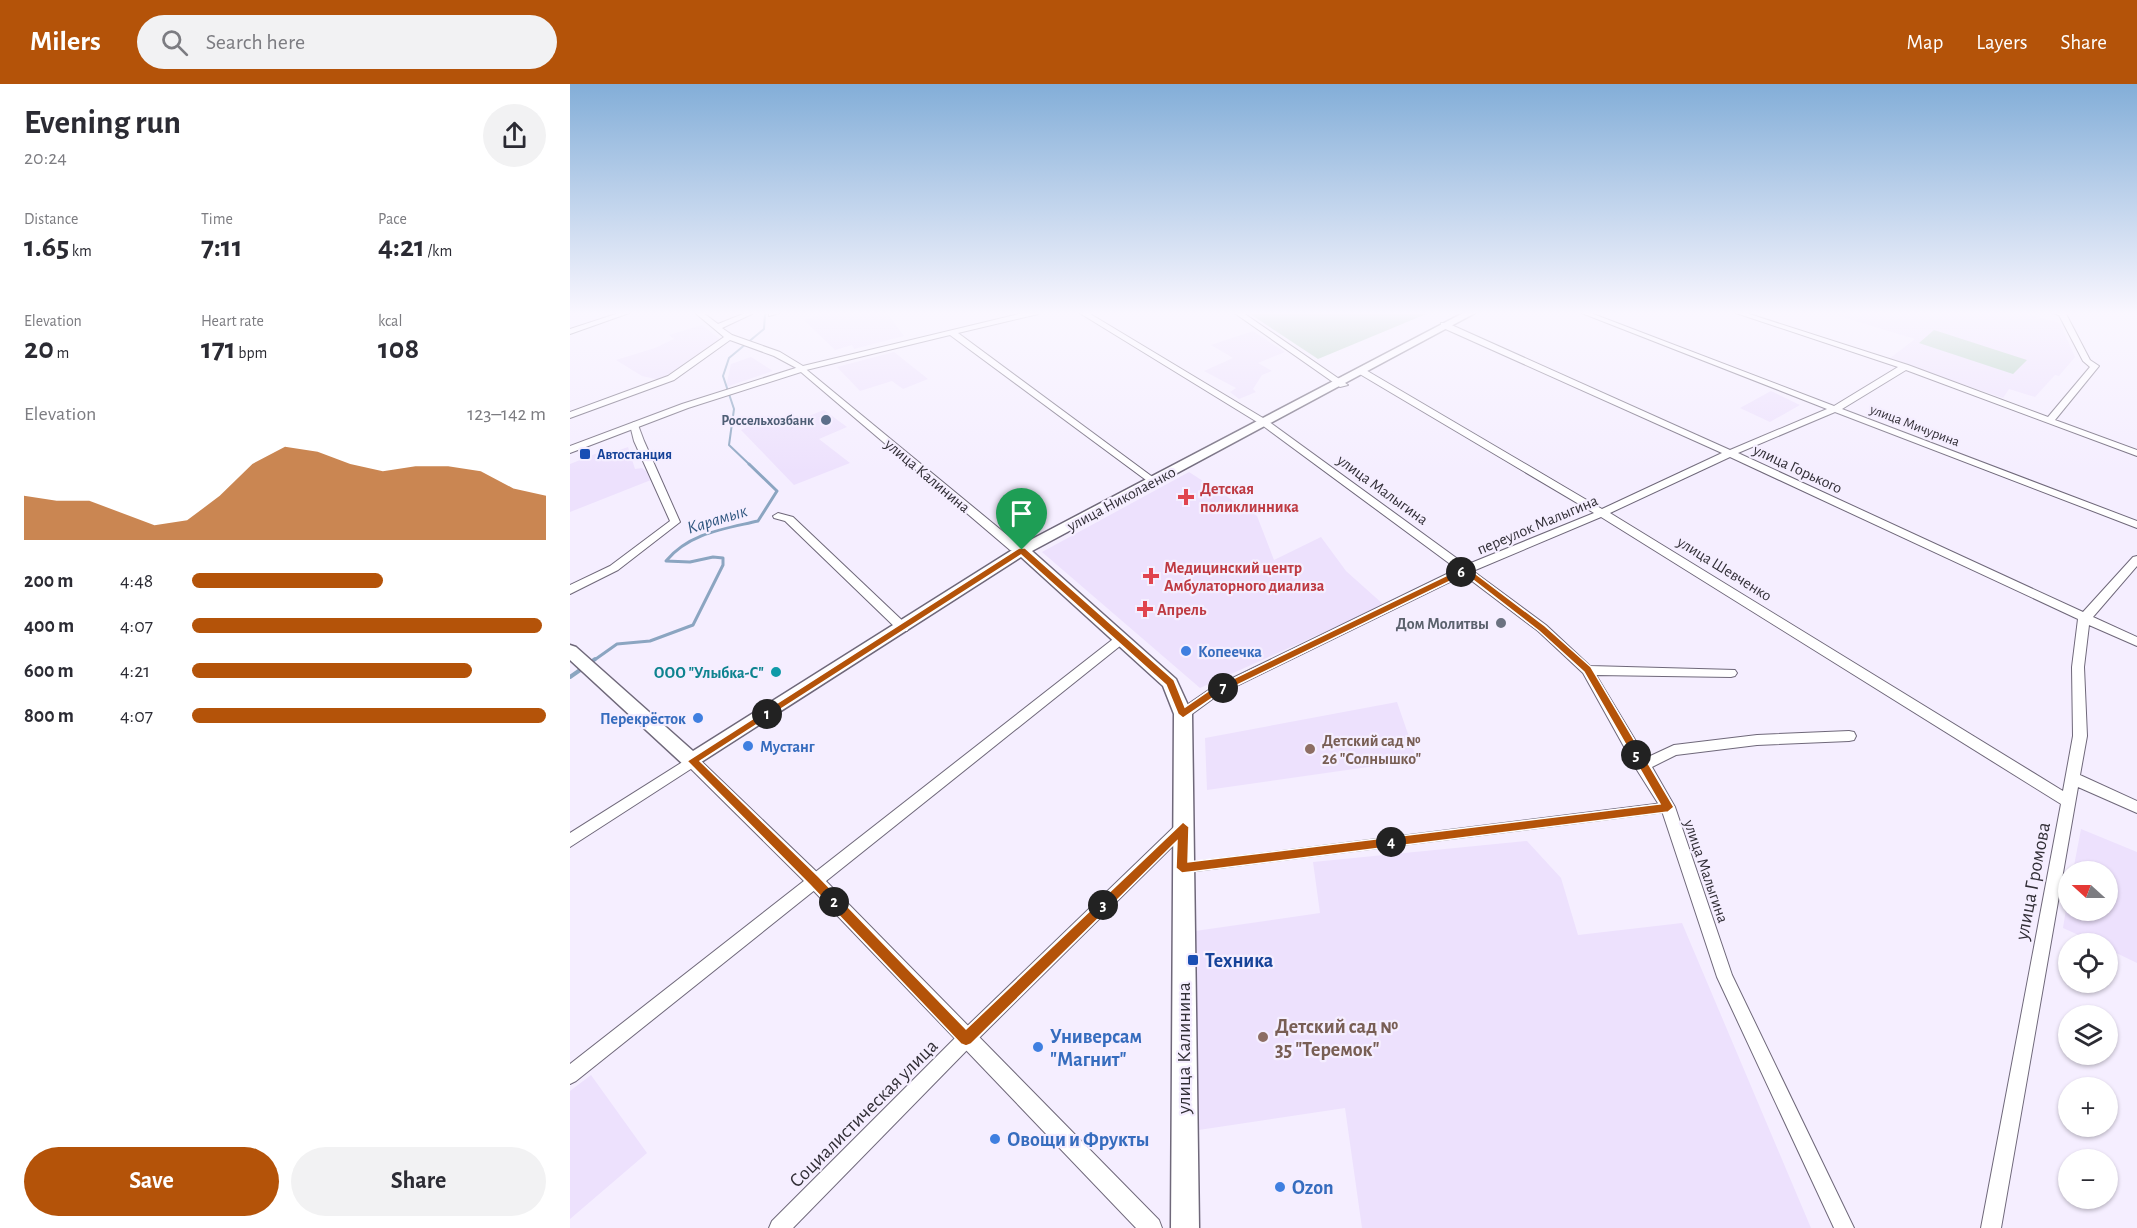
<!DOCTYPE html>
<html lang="en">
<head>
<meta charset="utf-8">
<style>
	body { margin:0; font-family:"Alegreya Sans",sans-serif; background:#f2f2f3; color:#2b2b33; height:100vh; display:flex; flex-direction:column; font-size:22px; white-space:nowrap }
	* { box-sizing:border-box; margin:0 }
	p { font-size:20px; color:#7c7c81 }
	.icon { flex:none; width:33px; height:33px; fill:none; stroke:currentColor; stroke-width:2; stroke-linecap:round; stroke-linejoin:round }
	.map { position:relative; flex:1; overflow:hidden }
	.panel { display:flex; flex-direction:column; background:#fff; width:570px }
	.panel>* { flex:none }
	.needle { width:39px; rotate:291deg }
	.controls { position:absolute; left:1488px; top:777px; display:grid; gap:12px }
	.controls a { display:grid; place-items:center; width:60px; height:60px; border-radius:50%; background:#fff; box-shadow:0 2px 4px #0004; font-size:30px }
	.pin { position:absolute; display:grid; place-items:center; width:51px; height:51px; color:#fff; margin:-62px -26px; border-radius:50% 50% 50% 0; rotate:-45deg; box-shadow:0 0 6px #0007 }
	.pin .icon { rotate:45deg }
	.km { position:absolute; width:30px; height:30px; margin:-15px; border-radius:50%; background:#222; color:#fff; font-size:16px; line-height:30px; text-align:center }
	.round { display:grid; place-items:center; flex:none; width:63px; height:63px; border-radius:32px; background:#f2f2f3 }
	.headline { display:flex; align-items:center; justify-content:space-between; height:102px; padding:0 24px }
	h1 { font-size:33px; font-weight:600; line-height:45px }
	.metrics { display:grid; grid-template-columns:repeat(3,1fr); gap:9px; height:102px; padding:6px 24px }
	.metrics div { display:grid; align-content:center }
	.metrics b { font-size:30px; font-weight:600 }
	.metrics small { font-size:16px; font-weight:400 }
	.metrics p { font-size:16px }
	.chart { height:168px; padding:12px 24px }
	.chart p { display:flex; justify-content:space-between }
	.chart svg { width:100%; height:108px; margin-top:6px; fill:#b45309; opacity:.7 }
	.primary-button { display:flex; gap:12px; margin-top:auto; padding:12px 24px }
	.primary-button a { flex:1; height:69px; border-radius:36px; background:#b45309; color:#fff; font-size:24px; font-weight:600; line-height:69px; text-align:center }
	.primary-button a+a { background:#f2f2f3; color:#2b2b33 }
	ul { padding:0 24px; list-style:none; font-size:20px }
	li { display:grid; grid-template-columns:96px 72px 1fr; align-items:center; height:45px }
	li i { height:15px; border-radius:8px; background:#b45309 }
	header { display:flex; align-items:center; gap:36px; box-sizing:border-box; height:84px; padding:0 30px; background:#b45309; color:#fff }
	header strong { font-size:28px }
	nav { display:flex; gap:33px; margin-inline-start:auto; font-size:21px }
	.search { width:420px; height:54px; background:#f2f2f3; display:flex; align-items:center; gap:15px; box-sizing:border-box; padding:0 21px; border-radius:33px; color:#7c7c81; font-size:22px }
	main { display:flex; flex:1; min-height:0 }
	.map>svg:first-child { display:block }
	.built { fill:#ede1fd }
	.green { fill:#b4d2bf }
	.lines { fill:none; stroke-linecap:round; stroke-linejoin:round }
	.stream-far2 { stroke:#8ba5c1; stroke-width:2 }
	.stream-far1 { stroke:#8ba5c1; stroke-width:3 }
	.stream { stroke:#8ba5c1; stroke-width:4 }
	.pedestrian-casing { stroke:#6f687a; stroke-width:11 }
	.minor-casing { stroke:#6f687a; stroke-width:2 }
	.tertiary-casing { stroke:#6f687a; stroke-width:2 }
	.secondary-casing { stroke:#6f687a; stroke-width:3 }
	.pedestrian { stroke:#fff; stroke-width:9 }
	.minor { fill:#fff; fill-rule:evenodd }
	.tertiary { fill:#fff; fill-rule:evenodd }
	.secondary { fill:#fff; fill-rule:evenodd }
	.route { fill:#b45309; stroke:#fff; stroke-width:1.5; fill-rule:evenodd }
	.service-dot { fill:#5c6f8a; stroke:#f5eeff; stroke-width:2 }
	.transit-dot { fill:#1a4fb4; stroke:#f5eeff; stroke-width:2 }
	.health-dot { fill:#e0444e; stroke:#f5eeff; stroke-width:2 }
	.worship-dot { fill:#6b7280; stroke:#f5eeff; stroke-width:2 }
	.shop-dot { fill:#3f7fe0; stroke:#f5eeff; stroke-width:2 }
	.culture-dot { fill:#0f9aa8; stroke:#f5eeff; stroke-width:2 }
	.education-dot { fill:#8d6e63; stroke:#f5eeff; stroke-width:2 }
	.labels { text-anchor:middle; stroke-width:4.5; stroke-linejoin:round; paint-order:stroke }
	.far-service-label { font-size:14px; font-weight:bold; fill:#4e5e75; stroke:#f5eeff; text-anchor:end }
	.far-street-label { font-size:14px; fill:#322f37; stroke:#f5eeff }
	.far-transit-label { font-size:14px; font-weight:bold; fill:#164399; stroke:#f5eeff; text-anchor:start }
	.street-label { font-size:16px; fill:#322f37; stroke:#f5eeff }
	.health-label { font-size:16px; font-weight:bold; fill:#be3a42; stroke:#f5eeff; text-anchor:start }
	.worship-label { font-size:16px; font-weight:bold; fill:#5b616d; stroke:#f5eeff; text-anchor:end }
	.shop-label { font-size:16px; font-weight:bold; fill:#366cbe; stroke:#f5eeff; text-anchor:start }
	.culture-label { font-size:16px; font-weight:bold; fill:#0d838f; stroke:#f5eeff; text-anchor:end }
	.education-label { font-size:16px; font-weight:bold; fill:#785e54; stroke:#f5eeff; text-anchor:start }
	.water-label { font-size:18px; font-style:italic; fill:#305780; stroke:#f5eeff }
	.near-street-label { font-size:20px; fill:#322f37; stroke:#f5eeff }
	.near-transit-label { font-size:20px; font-weight:bold; fill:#164399; stroke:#f5eeff; text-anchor:start }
	.near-education-label { font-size:20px; font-weight:bold; fill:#785e54; stroke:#f5eeff; text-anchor:start }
	.near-shop-label { font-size:20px; font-weight:bold; fill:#366cbe; stroke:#f5eeff; text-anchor:start }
</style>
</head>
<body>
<header>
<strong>Milers</strong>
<div class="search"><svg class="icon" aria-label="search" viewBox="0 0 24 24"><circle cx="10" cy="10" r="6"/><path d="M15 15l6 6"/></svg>Search here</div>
<nav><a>Map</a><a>Layers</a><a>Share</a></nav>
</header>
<main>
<section class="panel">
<div class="headline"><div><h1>Evening run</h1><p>20:24</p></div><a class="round"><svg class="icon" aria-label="share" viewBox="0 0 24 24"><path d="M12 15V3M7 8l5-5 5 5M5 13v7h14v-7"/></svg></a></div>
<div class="metrics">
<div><p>Distance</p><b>1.65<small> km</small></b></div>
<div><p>Time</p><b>7:11</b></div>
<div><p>Pace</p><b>4:21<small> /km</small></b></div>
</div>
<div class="metrics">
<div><p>Elevation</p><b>20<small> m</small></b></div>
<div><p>Heart rate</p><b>171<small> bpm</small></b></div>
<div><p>kcal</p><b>108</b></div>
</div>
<div class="chart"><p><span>Elevation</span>123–142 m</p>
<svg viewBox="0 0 160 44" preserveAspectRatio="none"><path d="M0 44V26L10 28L20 28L30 33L40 38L50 36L60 26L70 13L80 6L90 8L100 13L110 16L120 14L130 14L140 16L150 23L160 26V44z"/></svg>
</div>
<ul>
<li><b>200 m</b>4:48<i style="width:54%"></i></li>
<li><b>400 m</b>4:07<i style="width:99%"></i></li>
<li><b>600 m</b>4:21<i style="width:79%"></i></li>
<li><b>800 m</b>4:07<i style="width:100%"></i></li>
</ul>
<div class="primary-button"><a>Save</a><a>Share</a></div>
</section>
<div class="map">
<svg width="1567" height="1144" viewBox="0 0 1567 1144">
	<rect width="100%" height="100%" fill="#f5eeff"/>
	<!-- built -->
	<path class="built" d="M259,228H316L334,252L284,265L282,261L265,266L234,236Z
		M1256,228H1449L1490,239L1505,273L1489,292L1485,291L1465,313L1439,305L1433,314L1319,275L1345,255Z
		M132,241L151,256L90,296L72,292L46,276L85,264L104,255L99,251Z
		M683,247L715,268L688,279L702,287L692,291L683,305L686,308L669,315L660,308L666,304L634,287L663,274L641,261Z
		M324,268L358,295L333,305L322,297L290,307L267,283Z
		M181,273L203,287L156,303L161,280Z
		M1201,307L1230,321L1200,338L1170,324Z
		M254,326L277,343L249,355L280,379L224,401L171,346L202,332L216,341Z
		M58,363L65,385L72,384L77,388L81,396L0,428V380L30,368L27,374Z
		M619,388L687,432L704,476L751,453L776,487L814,521L630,604L472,468Z
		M827,618L847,676L637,706L635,654Z
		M1511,745L1567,768V879L1538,865V860L1526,859L1493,844L1498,812V826H1538V788L1503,787Z
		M957,757L991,794L1008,851L1112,839L1241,1144H792L775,1024L622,1047L619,882L626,881L625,873L619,874L618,848L750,829L743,778Z
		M21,991L77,1069L0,1135V1007Z"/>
	<!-- green -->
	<path class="green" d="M677,228H861L748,275Z
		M1364,246L1457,276L1443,290L1349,259Z"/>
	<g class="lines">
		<!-- stream-far2 -->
		<path class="stream-far2" d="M180,381L159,361L164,325L153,292L159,274L194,245L195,230L200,228"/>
		<!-- stream-far1 -->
		<path class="stream-far1" d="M23,577L47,560L80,557L123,541L153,481V474L143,473L120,478L96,477C119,449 154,445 188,437L207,407L179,380"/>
		<!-- stream -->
		<path class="stream" d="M21,578L25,575
			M0,593L13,584"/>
		<!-- pedestrian casing -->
		<g class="pedestrian-casing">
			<path id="pedestrian" d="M613,784L1098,723"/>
		</g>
		<!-- minor casing -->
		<g class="minor-casing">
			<path id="minor" d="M52,228H62L0,250V245Z
				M124,228H132L148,240L178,228H186L152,244L162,251L210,268L233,282L457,228H468V230L388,249L588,397L586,399H580L380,251L232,287L204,272L160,256L104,296L0,334V328L98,292L154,253Z
				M199,228H212L199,232Z
				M508,228H517L698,337L896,481L1024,429L788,289V285H794L1032,425L1152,369L871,243V239H877L1160,366L1257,325L1009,228H1018L1264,322L1328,283L1163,228H1173L1338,281L1478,333L1520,283L1513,277L1489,231L1480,228H1495L1520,276L1529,282L1485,336L1567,366V372L1336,286L1272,325L1567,437V444L1265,328L1168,369L1513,528L1563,473L1567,472V482L1523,533L1567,553V562L1519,541L1514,583L1517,652L1510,691L1567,717V729L1508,703L1431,1144H1411L1491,720L1031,433L903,487L976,541L1020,582L1165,586L1167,589L1165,592L1161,593L1026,591L1076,674L1104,661L1187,651L1279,647L1284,648L1286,652L1284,656L1279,657L1187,661L1106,671L1082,683L1105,723L1162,891L1284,1144H1264L1147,893L1091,724L1067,686L1013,589L968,547L894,491L648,611L618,633H608L607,630L608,627L640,605L887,485L692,341ZM1160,373L1508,535L1502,583L1503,652L1493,707L1040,429Z
				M64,338L68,341L74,357L110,438L48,486L0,510V501L40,482L100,437L64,357L60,341Z
				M208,429L223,433L337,541L339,544L337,547H329L215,437L204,434L203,432Z
				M551,551L557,555L555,558L6,997L0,1000V980L547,552Z
				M122,672L127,673L129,677L127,681L0,763V749Z
				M613,737L618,739L620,743L618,747L402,961L223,1144H199L202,1137L390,949L608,739Z"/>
		</g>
		<!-- tertiary casing -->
		<g class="tertiary-casing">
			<path id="tertiary" d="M663,228H672L778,301L770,303Z
				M232,282L448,460L458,466L456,469L452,470L440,466L231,288L118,324L0,369V362L112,320Z
				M122,671L127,673L251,792L589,1136L592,1144H566L239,802L117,681L114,677L117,673Z"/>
		</g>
		<!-- secondary casing -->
		<g class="secondary-casing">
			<path id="secondary" d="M895,228H907L462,467L606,595L622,630L629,1144H601L604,630L593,602L451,473L122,684L115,682L0,576V561L6,563L123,667L447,463Z"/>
		</g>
		<!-- pedestrian -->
		<use href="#pedestrian" class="pedestrian"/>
		<!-- minor -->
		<use href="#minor" class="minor"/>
		<!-- tertiary -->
		<use href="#tertiary" class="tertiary"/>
		<!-- secondary -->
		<use href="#secondary" class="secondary"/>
	</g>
	<!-- sky -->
	<linearGradient id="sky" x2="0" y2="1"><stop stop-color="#83aed8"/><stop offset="0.59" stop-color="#faf7ff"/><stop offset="1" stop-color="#faf7ff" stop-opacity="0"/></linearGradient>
	<rect width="1567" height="388" fill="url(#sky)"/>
	<!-- route -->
	<path class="route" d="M449,464H455L604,596L615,623L640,606L892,484H898L975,542L1021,583L1104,723L1098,728L612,789L606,784L607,757L401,960L396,962L391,960L240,801L117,677ZM451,471L596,601L608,630L613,634L647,611L895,490L969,547L1014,588L1090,720L618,778L619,743L613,738L396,945L249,793L130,677Z"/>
	<!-- markers -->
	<circle class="service-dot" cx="256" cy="336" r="6"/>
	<g class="transit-dot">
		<rect x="9" y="364" width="12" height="12" rx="3"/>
		<rect x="617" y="870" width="12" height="12" rx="3"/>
	</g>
	<g class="health-dot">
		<path d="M613 404h6v6h6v6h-6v6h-6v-6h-6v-6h6z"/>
		<path d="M578 483h6v6h6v6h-6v6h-6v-6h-6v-6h6z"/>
		<path d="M572 516h6v6h6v6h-6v6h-6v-6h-6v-6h6z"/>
	</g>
	<circle class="worship-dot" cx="931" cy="539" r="6"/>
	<g class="shop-dot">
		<circle cx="616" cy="567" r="6"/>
		<circle cx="128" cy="634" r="6"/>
		<circle cx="178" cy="662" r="6"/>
		<circle cx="468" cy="963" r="6"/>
		<circle cx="425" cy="1055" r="6"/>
		<circle cx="710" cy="1103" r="6"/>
	</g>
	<circle class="culture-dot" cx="206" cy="588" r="6"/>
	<g class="education-dot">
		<circle cx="740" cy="665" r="6"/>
		<circle cx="693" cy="953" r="6"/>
	</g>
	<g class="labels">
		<!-- far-service labels -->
		<g class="far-service-label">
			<text x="244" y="341">Россельхозбанк</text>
		</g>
		<!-- far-street labels -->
		<g class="far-street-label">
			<text transform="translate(1345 341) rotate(21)" y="5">улица Мичурина</text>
		</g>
		<!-- far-transit labels -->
		<g class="far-transit-label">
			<text x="27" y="375">Автостанция</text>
		</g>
		<!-- street labels -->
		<g class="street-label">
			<text transform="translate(1228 384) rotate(25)" y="6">улица Горького</text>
			<text transform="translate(358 391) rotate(40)" y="6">улица Калинина</text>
			<text transform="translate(813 405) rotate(36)" y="6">улица Малыгина</text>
			<text transform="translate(551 414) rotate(-28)" y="6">улица Николаенко</text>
			<text transform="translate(967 440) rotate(-23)" y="6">переулок Малыгина</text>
			<text transform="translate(1155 484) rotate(32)" y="6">улица Шевченко</text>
			<text transform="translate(1137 787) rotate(71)" y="6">улица Малыгина</text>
		</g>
		<!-- health labels -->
		<g class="health-label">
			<text x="630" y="410">Детская<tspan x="630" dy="18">поликлинника</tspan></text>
			<text x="594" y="489">Медицинский центр<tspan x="594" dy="18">Амбулаторного диализа</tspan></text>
			<text x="587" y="531">Апрель</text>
		</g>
		<!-- worship labels -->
		<g class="worship-label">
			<text x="919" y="545">Дом Молитвы</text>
		</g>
		<!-- shop labels -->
		<g class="shop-label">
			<text x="628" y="573">Копеечка</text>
			<text x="116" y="640" text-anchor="end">Перекрёсток</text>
			<text x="190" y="668">Мустанг</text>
		</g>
		<!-- culture labels -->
		<g class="culture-label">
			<text x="194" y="594">ООО "Улыбка-С"</text>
		</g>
		<!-- education labels -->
		<g class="education-label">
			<text x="752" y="662">Детский сад №<tspan x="752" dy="18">26 "Солнышко"</tspan></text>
		</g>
		<!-- water labels -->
		<g class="water-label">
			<text transform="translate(147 435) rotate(-17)" y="6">Карамык</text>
		</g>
		<!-- near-street labels -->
		<g class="near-street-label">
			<text transform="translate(1462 797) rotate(-79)" y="7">улица Громова</text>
			<text transform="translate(613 964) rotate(-90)" y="7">улица Калинина</text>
			<text transform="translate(293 1029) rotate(-45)" y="7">Социалистическая улица</text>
		</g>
		<!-- near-transit labels -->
		<g class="near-transit-label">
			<text x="635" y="883">Техника</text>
		</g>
		<!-- near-education labels -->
		<g class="near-education-label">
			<text x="705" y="949">Детский сад №<tspan x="705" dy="23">35 "Теремок"</tspan></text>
		</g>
		<!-- near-shop labels -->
		<g class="near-shop-label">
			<text x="480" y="959">Универсам<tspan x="480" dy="23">"Магнит"</tspan></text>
			<text x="437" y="1062">Овощи и Фрукты</text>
			<text x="722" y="1110">Ozon</text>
		</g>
	</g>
</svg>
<div class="controls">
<a><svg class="needle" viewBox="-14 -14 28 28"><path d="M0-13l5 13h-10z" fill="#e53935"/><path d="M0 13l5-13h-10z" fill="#7c7c81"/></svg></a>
<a><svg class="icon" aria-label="locate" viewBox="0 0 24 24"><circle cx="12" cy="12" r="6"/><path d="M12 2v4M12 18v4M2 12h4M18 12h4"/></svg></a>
<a><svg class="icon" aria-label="layers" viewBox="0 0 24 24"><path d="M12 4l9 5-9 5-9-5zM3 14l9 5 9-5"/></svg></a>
<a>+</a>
<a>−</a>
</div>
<div class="pin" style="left:452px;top:466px;background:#1e9e55"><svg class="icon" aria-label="arrive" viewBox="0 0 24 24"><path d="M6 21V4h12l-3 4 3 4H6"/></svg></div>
<b class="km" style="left:197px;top:630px">1</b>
<b class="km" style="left:264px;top:818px">2</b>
<b class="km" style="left:533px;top:821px">3</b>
<b class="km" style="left:821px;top:758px">4</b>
<b class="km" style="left:1066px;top:671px">5</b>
<b class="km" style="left:891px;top:488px">6</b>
<b class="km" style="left:653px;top:604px">7</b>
</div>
</main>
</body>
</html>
